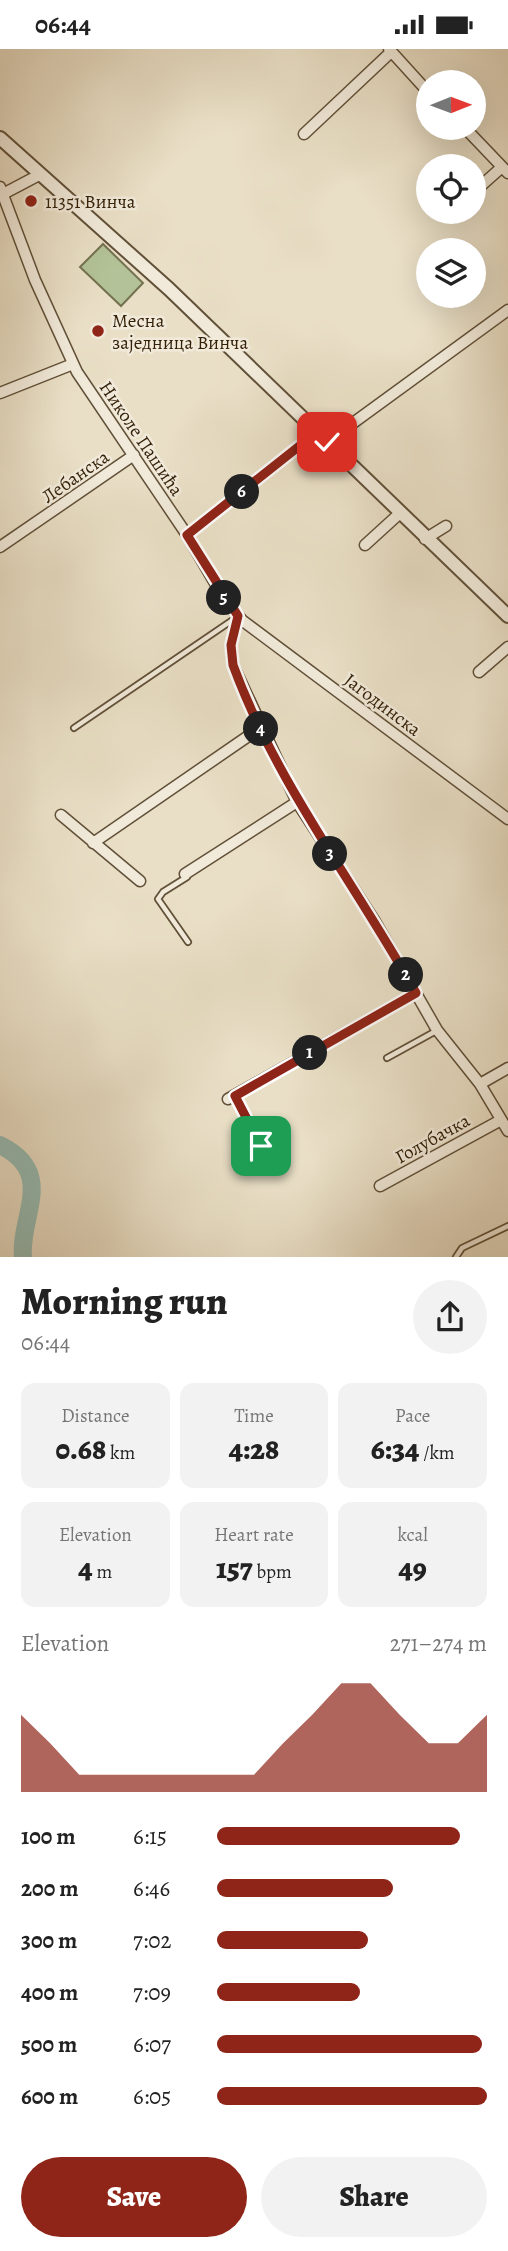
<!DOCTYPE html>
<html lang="en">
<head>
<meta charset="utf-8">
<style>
	body { margin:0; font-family:Alegreya,serif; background:#f2f2f2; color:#222; height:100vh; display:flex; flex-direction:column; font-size:26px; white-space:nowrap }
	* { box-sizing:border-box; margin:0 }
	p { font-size:23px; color:#767676 }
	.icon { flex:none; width:38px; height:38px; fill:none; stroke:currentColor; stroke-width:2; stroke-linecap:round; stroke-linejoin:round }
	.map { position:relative; height:1208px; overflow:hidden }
	.details { display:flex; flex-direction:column; background:#fff; flex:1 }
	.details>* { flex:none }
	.needle { width:46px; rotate:89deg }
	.controls { position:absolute; left:416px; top:21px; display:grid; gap:14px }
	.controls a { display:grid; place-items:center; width:70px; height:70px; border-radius:50%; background:#fff; box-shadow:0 7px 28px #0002; font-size:35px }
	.pin { position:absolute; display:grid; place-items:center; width:60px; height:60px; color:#fff; margin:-30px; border-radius:14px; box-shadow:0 4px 10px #0006 }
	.km { position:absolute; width:35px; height:35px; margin:-18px; border-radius:50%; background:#222; color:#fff; font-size:19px; line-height:35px; text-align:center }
	.round { display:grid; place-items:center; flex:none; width:74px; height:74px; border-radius:37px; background:#f2f2f2 }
	.summary { display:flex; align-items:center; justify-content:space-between; height:119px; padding:0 21px }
	h1 { font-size:38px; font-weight:800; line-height:52px }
	.stats { display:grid; grid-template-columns:repeat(3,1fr); gap:10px; height:119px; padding:7px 21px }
	.stats div { display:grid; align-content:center; border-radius:14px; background:#f2f2f2; text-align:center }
	.stats b { font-size:30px; font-weight:800 }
	.stats small { font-size:19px; font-weight:400 }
	.stats p { font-size:19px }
	.chart { height:196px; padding:14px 21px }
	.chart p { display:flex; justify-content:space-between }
	.chart svg { width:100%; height:126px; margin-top:7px; fill:#8f2418; opacity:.7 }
	.primary-button { display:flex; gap:14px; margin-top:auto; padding:14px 21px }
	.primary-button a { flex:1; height:80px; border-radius:42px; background:#8f2418; color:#fff; font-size:28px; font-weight:800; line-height:80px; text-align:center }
	.primary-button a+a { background:#f2f2f2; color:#222 }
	ul { padding:0 21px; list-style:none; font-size:23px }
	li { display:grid; grid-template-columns:112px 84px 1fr; align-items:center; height:52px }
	li i { height:18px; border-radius:9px; background:#8f2418 }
	.status { display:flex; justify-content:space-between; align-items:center; height:49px; padding:0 35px; background:#fff; direction:ltr }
	.status svg { height:19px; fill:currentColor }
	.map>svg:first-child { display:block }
	.green { fill:#b3c298; stroke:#747250; stroke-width:2 }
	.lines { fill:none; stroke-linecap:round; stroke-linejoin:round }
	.river { stroke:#97bdb5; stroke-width:18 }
	.service-casing { stroke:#615038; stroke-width:8 }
	.minor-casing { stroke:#615038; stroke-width:13 }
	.tertiary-casing { stroke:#615038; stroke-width:16 }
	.service { stroke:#f1eada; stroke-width:4.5 }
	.minor { stroke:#f1eada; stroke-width:10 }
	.tertiary { stroke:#f1eada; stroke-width:12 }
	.route-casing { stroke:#fff; stroke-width:14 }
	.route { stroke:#8f2418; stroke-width:9 }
	.poi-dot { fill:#8f2418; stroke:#f1eada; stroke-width:2.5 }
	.labels { text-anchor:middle; stroke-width:5; stroke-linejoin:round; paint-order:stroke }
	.poi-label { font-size:19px; fill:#342109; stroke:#f1eada; text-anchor:start }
	.street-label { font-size:19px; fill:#342109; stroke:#f1eada }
</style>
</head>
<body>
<div class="status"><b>06:44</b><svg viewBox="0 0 49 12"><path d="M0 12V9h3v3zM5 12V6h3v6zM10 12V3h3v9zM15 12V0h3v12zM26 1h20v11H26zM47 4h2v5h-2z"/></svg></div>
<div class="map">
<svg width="508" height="1208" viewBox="0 0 508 1208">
	<rect width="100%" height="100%" fill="#e9dfc6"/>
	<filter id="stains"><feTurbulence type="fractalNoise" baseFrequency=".00286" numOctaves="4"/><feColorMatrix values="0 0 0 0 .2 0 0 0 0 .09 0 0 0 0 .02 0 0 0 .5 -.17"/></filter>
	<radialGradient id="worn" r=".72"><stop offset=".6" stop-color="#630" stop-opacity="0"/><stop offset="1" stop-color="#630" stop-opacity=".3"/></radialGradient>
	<!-- green -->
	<path class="green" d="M103,195L143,234L121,257L80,218Z"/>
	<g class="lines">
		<!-- river -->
		<path class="river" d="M0,1096C57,1124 19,1167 23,1208"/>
		<!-- service casing -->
		<g class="service-casing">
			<path id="service" d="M74,679L237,568
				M187,828L163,843L158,850L188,893
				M387,1009L436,982
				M235,1048L261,1097
				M456,1208L462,1199L508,1177"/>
		</g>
		<!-- minor casing -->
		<g class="minor-casing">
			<path id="minor" d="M389,0L429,44
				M465,79L508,124
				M304,85L391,3
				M0,138L35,231L77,323L187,486L226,553L243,572L508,770
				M474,143L502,118
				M3,145L39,126
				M0,344L73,315
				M327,393L508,261
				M187,486L317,383
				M425,490L446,477
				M365,496L399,465
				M0,498L134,406
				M238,567L231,596L233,616L297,753L374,871L437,981L480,1035L508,1082
				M479,623L508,598
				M61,766L140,832
				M93,794L260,679
				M185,825L297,753
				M480,1035L508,1019
				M228,1050L416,944
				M380,1137L501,1071"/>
		</g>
		<!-- tertiary casing -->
		<g class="tertiary-casing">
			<path id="tertiary" d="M0,89L169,240L508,567"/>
		</g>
		<!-- service -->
		<use href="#service" class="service"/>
		<!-- minor -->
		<use href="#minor" class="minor"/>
		<!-- tertiary -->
		<use href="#tertiary" class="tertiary"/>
	</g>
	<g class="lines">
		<!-- route casing -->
		<g class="route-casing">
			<path id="route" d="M261,1097L235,1047L416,944C355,834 277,736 233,616L231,596L238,567L187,486L317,383L327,393"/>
		</g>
		<!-- route -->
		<use href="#route" class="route"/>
	</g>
	<!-- markers -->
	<g class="poi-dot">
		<circle cx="31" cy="152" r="7"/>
		<circle cx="98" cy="282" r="7"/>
	</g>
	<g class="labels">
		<!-- poi labels -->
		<g class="poi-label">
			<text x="45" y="159">11351 Винча</text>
			<text x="112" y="278">Месна<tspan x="112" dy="22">заједница Винча</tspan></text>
		</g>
		<!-- street labels -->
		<g class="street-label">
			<text transform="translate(142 389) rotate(56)" y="7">Николе Пашића</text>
			<text transform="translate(75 427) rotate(-35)" y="7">Лебанска</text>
			<text transform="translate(383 655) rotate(37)" y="7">Јагодинска</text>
			<text transform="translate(432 1089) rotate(-29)" y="7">Голубачка</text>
		</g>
	</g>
	<rect width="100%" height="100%" filter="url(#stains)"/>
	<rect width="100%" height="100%" fill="url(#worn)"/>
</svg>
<div class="controls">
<a><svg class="needle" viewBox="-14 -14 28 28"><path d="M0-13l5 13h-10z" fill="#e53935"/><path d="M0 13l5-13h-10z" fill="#767676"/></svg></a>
<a><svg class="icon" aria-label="locate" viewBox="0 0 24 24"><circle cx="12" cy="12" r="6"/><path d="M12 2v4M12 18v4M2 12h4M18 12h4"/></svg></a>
<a><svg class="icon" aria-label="layers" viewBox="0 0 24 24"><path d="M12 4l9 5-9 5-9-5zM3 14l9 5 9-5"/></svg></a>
</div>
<div class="pin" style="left:261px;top:1097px;background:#1e9e55"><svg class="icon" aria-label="arrive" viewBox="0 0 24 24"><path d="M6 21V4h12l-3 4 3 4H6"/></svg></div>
<div class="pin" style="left:327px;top:393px;background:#d93025"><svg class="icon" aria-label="check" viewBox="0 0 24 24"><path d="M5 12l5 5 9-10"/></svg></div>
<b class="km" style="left:310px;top:1004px">1</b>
<b class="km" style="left:406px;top:926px">2</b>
<b class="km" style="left:330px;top:805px">3</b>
<b class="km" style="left:261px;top:680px">4</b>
<b class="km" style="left:224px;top:549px">5</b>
<b class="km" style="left:242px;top:443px">6</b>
</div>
<section class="details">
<div class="summary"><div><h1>Morning run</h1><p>06:44</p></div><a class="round"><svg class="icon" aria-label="share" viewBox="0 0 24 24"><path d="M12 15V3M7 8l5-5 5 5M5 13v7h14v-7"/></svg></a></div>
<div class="stats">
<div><p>Distance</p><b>0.68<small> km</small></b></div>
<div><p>Time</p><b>4:28</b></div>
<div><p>Pace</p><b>6:34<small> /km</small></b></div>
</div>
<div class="stats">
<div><p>Elevation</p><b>4<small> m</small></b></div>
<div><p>Heart rate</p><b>157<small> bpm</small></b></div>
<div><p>kcal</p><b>49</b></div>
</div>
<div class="chart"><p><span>Elevation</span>271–274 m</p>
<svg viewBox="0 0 160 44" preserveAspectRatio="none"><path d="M0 44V17L10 27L20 38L30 38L40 38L50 38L60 38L70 38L80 38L90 27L100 17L110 6L120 6L130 17L140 27L150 27L160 17V44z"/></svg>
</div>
<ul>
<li><b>100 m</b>6:15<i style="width:90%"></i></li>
<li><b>200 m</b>6:46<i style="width:65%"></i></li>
<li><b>300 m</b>7:02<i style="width:56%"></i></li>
<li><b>400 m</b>7:09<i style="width:53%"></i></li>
<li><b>500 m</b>6:07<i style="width:98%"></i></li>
<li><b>600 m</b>6:05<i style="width:100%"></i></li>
</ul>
<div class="primary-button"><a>Save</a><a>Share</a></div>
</section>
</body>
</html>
